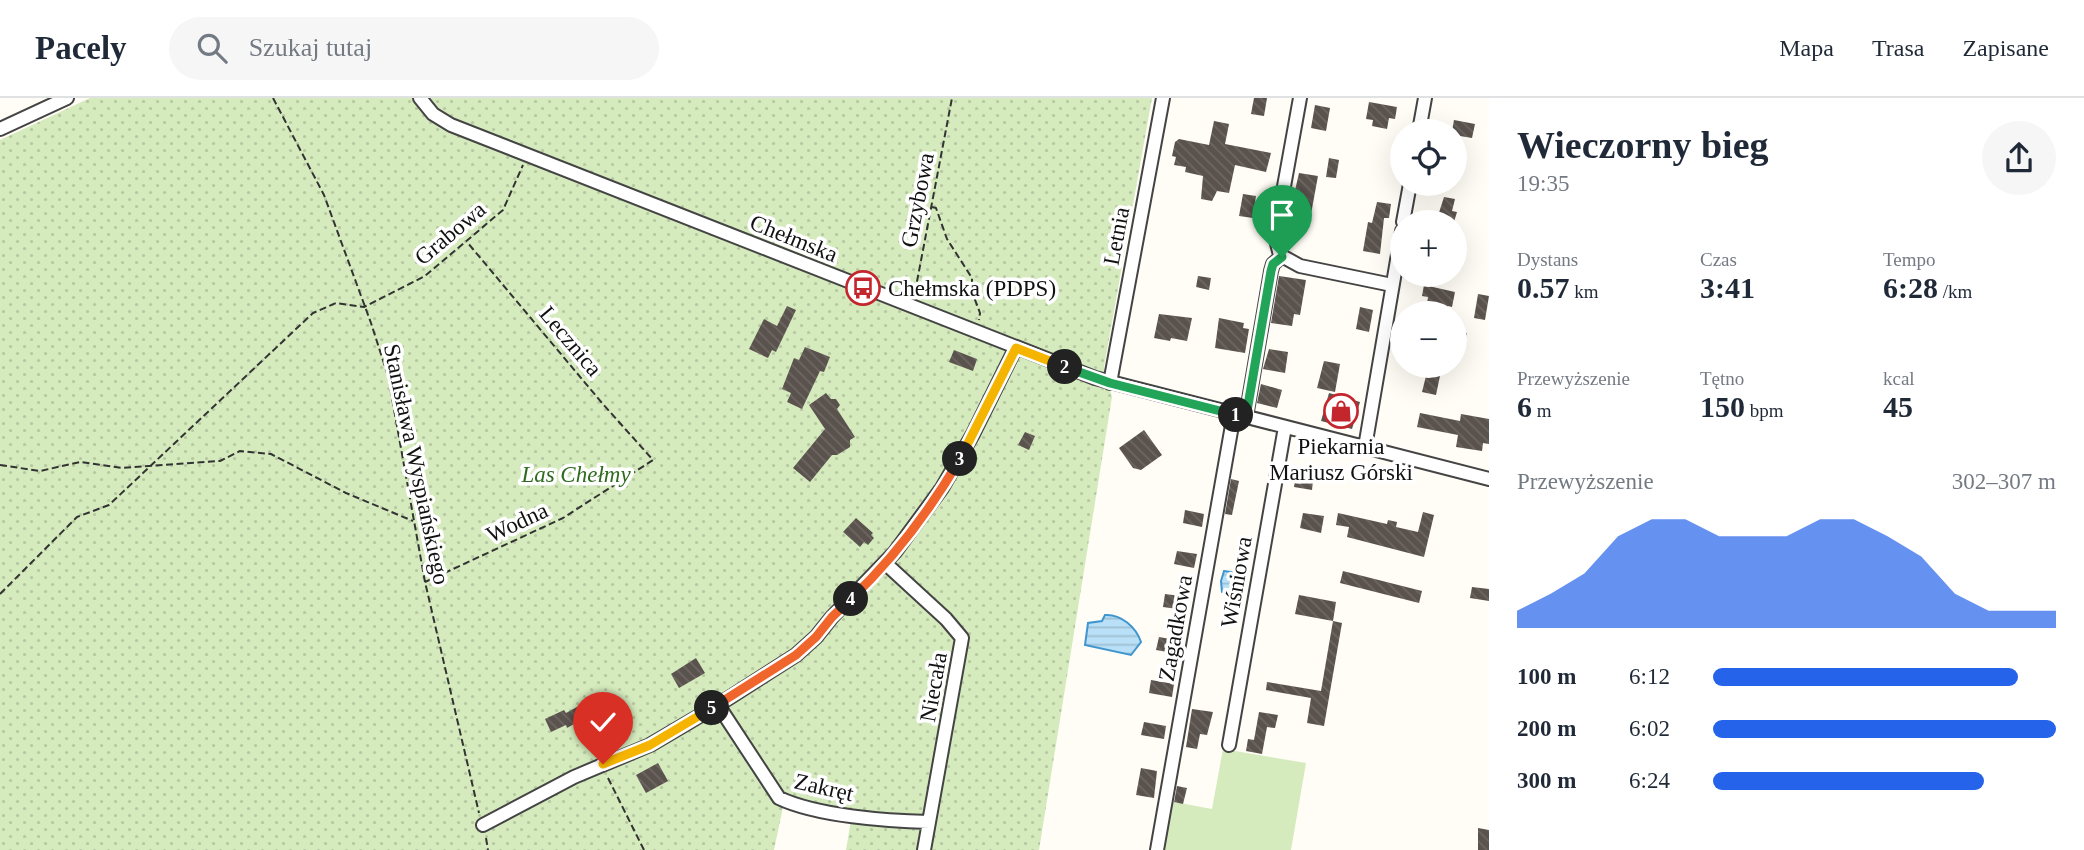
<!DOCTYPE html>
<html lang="pl">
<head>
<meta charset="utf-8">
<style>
	body { margin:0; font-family:Georgia,serif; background:#f6f6f7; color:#1f2937; height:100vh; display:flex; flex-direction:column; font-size:26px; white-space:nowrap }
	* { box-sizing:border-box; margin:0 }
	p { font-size:23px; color:#747a83 }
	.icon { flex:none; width:38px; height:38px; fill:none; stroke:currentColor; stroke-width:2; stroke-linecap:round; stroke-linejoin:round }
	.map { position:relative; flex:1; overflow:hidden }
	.side { display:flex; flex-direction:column; background:#fff; width:595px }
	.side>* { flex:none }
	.controls { position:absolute; left:1390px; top:21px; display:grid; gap:14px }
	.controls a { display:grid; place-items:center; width:77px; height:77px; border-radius:50%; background:#fff; box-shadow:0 7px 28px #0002; font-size:35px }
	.pin { position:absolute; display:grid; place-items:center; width:60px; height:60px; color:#fff; margin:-72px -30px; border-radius:50% 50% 50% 0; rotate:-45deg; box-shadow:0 0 7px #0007 }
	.pin .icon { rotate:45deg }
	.km { position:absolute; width:35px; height:35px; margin:-18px; border-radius:50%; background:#222; color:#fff; font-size:19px; line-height:35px; text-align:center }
	.round { display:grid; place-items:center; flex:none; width:74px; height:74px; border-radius:37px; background:#f6f6f7 }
	.headline { display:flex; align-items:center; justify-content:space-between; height:119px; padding:0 28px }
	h1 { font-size:38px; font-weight:600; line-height:52px }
	.stats { display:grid; grid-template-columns:repeat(3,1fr); gap:10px; height:119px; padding:7px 28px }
	.stats div { display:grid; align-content:center }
	.stats b { font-size:30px; font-weight:600 }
	.stats small { font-size:19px; font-weight:400 }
	.stats p { font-size:19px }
	.chart { height:196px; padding:14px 28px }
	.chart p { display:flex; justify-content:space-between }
	.chart svg { width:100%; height:126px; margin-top:7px; fill:#2563eb; opacity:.7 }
	ul { padding:0 28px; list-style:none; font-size:23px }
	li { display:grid; grid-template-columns:112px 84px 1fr; align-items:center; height:52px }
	li i { height:18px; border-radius:9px; background:#2563eb }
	header { display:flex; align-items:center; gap:42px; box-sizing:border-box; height:98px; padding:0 35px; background:#fff; border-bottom:2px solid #e0e1e3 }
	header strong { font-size:33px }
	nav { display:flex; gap:38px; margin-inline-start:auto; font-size:24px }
	.search { width:490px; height:63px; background:#f6f6f7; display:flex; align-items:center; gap:18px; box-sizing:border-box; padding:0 24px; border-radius:38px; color:#747a83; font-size:26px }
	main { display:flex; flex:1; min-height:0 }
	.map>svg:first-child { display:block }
	.grass { fill:#d5ebbd }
	.park { fill:url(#park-dots) }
	.water { fill:url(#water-rules); stroke:#3f96cf; stroke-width:2 }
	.building { fill:url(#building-back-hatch) }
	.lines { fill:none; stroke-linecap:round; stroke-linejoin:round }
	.minor-casing { stroke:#444; stroke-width:16 }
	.path { stroke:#333; stroke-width:2; stroke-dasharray:7 3.5; stroke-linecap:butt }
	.minor { stroke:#fff; stroke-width:12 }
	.split-1-casing { stroke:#fff; stroke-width:14 }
	.split-2-casing { stroke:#fff; stroke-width:14 }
	.split-3-casing { stroke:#fff; stroke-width:14 }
	.split-4-casing { stroke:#fff; stroke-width:14 }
	.split-5-casing { stroke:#fff; stroke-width:14 }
	.split-6-casing { stroke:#fff; stroke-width:14 }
	.split-1 { stroke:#22a559; stroke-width:9 }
	.split-2 { stroke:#22a559; stroke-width:9 }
	.split-3 { stroke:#f5b400; stroke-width:9 }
	.split-4 { stroke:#f0652b; stroke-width:9 }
	.split-5 { stroke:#f0652b; stroke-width:9 }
	.split-6 { stroke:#f5b400; stroke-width:9 }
	.labels { text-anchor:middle; stroke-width:7; stroke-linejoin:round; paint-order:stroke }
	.street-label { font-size:23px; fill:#111; stroke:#fff }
	.poi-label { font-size:23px; fill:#111; stroke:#fff; text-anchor:start }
	.park-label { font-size:23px; font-style:italic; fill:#2f6b1f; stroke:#fff }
</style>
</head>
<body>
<header>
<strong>Pacely</strong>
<div class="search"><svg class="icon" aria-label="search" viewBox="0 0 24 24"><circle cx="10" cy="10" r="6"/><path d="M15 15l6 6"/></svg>Szukaj tutaj</div>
<nav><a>Mapa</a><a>Trasa</a><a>Zapisane</a></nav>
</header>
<main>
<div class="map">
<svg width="1489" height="752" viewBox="0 0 1489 752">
	<defs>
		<pattern id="park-dots" width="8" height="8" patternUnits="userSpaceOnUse" patternTransform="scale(1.75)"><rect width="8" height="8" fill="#d5ebbd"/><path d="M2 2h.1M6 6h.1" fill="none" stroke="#b6c8a1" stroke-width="1.8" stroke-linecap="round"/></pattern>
		<pattern id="water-rules" width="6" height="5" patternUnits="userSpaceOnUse" patternTransform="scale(1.75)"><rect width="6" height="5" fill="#b9e0f7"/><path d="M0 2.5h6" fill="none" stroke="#9ebfd3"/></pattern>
		<pattern id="building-back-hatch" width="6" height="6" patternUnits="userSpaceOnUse" patternTransform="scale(1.75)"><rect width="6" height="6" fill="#5a524d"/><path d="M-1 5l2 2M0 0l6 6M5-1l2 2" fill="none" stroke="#6d6662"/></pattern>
	</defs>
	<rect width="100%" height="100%" fill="#fffdf5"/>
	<!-- grass -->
	<path class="grass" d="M1223,651L1306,665L1291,752H1161L1169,703L1212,711Z"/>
	<!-- park -->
	<path class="park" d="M90,0H1152L1104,269L1112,299L1039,752H846L851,722L783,709L774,752H0V42Z"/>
	<!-- water -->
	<path class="water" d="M1224,473L1237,475C1241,481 1241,492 1234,497L1222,494L1221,483Z
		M1105,517C1121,516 1136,529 1141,544L1131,557L1085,547L1088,525L1102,523Z"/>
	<!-- building -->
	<path class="building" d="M1254,0H1267L1264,18L1251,16Z
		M1369,4L1397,9L1395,21L1389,20L1387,31L1372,28L1373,22L1366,21Z
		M1315,7L1330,10L1326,33L1311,30Z
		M1454,22L1475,26L1472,40L1454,37V33H1452Z
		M1214,23L1229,26L1225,46L1271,55L1266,74L1235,67L1229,95L1217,93L1212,103L1201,101L1203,78L1185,74L1186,69L1174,67L1176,59L1172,58L1175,44L1179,41L1209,47Z
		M1329,60L1339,62L1336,80L1326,79Z
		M1299,75L1318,78L1311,116L1291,110Z
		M1243,96L1256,98L1253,120L1239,118Z
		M1444,99L1455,101L1452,113L1457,114L1454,124H1436Z
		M1377,104L1391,106L1389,120H1384L1380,156L1363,153L1368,124L1372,125Z
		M1198,178L1211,180L1209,192L1196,189Z
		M1279,178L1306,182L1300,217L1294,216L1292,228L1271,225Z
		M1424,187L1455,194L1452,209L1448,208L1447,215L1426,213L1428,199L1422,198Z
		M1478,196L1489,198L1485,222L1474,220Z
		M787,208L796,212L776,254L772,252L768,260L749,251L764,221L777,228Z
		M1360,209L1373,212L1369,234L1356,231Z
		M1159,216L1192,220L1187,243L1171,240L1170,243L1154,240Z
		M1219,220L1244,225L1243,230L1249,231L1245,255L1215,250Z
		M1454,232L1467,235L1464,249L1454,247Z
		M805,249L830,259L824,274L820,273L802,311L787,304L791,295L782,291L794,260L799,262Z
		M1269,251L1288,254L1285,275L1263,271Z
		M954,252L977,261L973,273L949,264Z
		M1324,263L1340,266L1335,294L1317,290Z
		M1428,270L1441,273L1436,297L1422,294Z
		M1261,286L1282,292L1277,310L1257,305Z
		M826,295L831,301H836L840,307L837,311L855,339L850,342V349L837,357H832L810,384L793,370L825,331L809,307Z
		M1329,295L1360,304L1352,331L1321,323Z
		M1420,315L1460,323L1461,316L1489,321V346L1483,345L1482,353L1456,349L1458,337L1417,329Z
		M1144,332L1162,357L1141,372L1133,370L1119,350Z
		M1025,334L1035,338L1029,352L1018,347Z
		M1297,371L1314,373L1312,392L1294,389Z
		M1231,381L1239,383L1232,417L1225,416Z
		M1185,412L1204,416L1202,429L1183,425Z
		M1423,414L1434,417L1424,459L1347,439L1349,429L1336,427L1338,415L1387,426L1388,422L1397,424L1396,429L1418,434Z
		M1303,415L1324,418L1321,435L1300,430Z
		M856,420L873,435L871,437L874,440L868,447L864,444L860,449L843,434Z
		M1177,453L1197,456L1194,470L1174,466Z
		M1343,473L1422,493L1419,505L1340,485Z
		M1472,489L1489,491V503L1470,500Z
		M1165,496L1188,499L1185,512L1163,509Z
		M1299,497L1336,504L1333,523L1295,516Z
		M1333,523L1342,525L1324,628L1307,625L1311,600L1266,592L1267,584L1321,593Z
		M1159,539L1181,543L1179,556L1156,552Z
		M696,560L705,575L679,590L671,576Z
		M1151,582L1174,586L1172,599L1149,595Z
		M586,604L591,612L585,616L586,619L567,630L566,627L551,634L545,621L564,612L566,615Z
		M1192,611L1213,614L1207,637L1200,636L1197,651L1186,649Z
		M1259,614L1278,617L1275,630L1267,629L1262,656L1246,653L1248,641L1254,642Z
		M1144,624L1166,628L1164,641L1141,637Z
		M658,665L668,683L646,695L636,677Z
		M1141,670L1157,673L1154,700L1136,697Z
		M1177,688L1187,690L1183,706L1174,704Z
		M1478,730L1489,732V752H1478Z"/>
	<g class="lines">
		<!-- minor casing -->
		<g class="minor-casing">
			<path id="minor" d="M420,0L433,16L451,27L1095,280L1489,381
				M1300,0L1275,138L1280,157L1300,168L1392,187
				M0,31L67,0
				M1419,33L1425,0
				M1403,124L1410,86
				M1110,285L1163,0
				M1246,319L1271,173L1273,166L1282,158
				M1365,349L1402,133
				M885,465L946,521L962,540L924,752
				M718,607L779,700C817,718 887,723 929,724
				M1229,647L1285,329
				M483,727L574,679L650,647L718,607L796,557L816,539L832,519L895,454L942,390L973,336L1016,249
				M1157,752L1234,316"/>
		</g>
		<!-- path -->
		<path class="path" d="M273,0L324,97L371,225L388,278L425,484L479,715
			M932,109L936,110L947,141L972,180V194L980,215L979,222
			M915,194L952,0
			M0,367L40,373L80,364L122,370L220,363L240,353L271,356L346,395L413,423
			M425,484L563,420L653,362L602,305L467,144
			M0,496L77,419L109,407L313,215L336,205L364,209L425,178L503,112L523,67
			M608,680L644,752
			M486,740L488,752"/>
		<!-- minor -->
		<use href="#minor" class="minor"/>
	</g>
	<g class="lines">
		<!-- split-1 casing -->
		<g class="split-1-casing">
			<path id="split-1" d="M1236,317L1246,319L1271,173L1273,166L1282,159"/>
		</g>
		<!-- split-2 casing -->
		<g class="split-2-casing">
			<path id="split-2" d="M1065,269L1110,285L1236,317"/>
		</g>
		<!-- split-3 casing -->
		<g class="split-3-casing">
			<path id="split-3" d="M960,361L1016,250L1065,269"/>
		</g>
		<!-- split-4 casing -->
		<g class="split-4-casing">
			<path id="split-4" d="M851,501C894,460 930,412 960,361"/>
		</g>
		<!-- split-5 casing -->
		<g class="split-5-casing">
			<path id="split-5" d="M712,610L796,557L816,539L832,519L851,501"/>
		</g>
		<!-- split-6 casing -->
		<g class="split-6-casing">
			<path id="split-6" d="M603,666L650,647L712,610"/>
		</g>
		<!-- split-1 -->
		<use href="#split-1" class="split-1"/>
		<!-- split-2 -->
		<use href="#split-2" class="split-2"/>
		<!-- split-3 -->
		<use href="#split-3" class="split-3"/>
		<!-- split-4 -->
		<use href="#split-4" class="split-4"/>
		<!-- split-5 -->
		<use href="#split-5" class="split-5"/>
		<!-- split-6 -->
		<use href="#split-6" class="split-6"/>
	</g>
	<!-- icons -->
	<defs>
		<g id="bus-ring" transform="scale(1.75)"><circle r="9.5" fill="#fff" stroke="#c4262e" stroke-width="1.5"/><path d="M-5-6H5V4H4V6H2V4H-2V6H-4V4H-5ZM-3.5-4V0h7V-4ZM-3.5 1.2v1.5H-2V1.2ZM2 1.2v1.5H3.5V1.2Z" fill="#c4262e"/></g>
		<g id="shop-ring" transform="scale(1.75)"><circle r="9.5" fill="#fff" stroke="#c4262e" stroke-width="1.5"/><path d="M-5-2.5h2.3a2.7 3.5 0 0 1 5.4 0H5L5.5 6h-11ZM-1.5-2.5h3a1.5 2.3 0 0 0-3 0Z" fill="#c4262e"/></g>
	</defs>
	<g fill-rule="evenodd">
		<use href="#bus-ring" x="863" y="190"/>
		<use href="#shop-ring" x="1341" y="313"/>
	</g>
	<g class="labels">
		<!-- street labels -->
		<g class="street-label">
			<text transform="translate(917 102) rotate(-79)" y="8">Grzybowa</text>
			<text transform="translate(450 135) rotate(-40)" y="8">Grabowa</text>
			<text transform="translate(1116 138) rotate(-79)" y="8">Letnia</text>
			<text transform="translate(794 140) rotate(22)" y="8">Chełmska</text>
			<text transform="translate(571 243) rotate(50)" y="8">Lecznica</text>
			<text transform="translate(417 366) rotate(78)" y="8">Stanisława Wyspiańskiego</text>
			<text transform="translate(517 424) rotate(-25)" y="8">Wodna</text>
			<text transform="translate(1236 484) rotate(-80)" y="8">Wiśniowa</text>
			<text transform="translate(1175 530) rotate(-80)" y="8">Zagadkowa</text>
			<text transform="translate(933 589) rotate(-80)" y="8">Niecała</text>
			<text transform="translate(824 689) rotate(13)" y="8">Zakręt</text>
		</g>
		<!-- poi labels -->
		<g class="poi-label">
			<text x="888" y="198">Chełmska (PDPS)</text>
			<text x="1341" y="356" text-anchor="middle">Piekarnia<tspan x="1341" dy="26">Mariusz Górski</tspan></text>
		</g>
		<!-- park labels -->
		<g class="park-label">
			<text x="576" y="384">Las Chełmy</text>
		</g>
	</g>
</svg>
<div class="controls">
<a><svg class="icon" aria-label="locate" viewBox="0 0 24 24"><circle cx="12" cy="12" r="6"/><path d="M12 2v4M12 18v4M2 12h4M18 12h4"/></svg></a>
<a>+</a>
<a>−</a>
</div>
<div class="pin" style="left:1282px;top:159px;background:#1e9e55"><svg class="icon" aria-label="arrive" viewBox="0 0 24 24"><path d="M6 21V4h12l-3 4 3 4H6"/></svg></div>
<div class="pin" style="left:603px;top:666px;background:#d93025"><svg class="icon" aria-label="check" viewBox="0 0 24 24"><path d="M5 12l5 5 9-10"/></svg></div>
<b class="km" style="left:1236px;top:317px">1</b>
<b class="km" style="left:1065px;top:269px">2</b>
<b class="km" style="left:960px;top:361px">3</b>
<b class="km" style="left:851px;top:501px">4</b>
<b class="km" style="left:712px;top:610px">5</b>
</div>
<section class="side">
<div class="headline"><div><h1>Wieczorny bieg</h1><p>19:35</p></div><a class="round"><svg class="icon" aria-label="share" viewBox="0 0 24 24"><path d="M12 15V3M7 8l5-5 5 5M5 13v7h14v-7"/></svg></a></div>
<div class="stats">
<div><p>Dystans</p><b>0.57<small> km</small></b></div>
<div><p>Czas</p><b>3:41</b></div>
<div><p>Tempo</p><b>6:28<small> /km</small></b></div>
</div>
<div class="stats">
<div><p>Przewyższenie</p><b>6<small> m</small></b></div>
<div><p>Tętno</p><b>150<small> bpm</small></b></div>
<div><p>kcal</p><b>45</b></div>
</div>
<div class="chart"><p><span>Przewyższenie</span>302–307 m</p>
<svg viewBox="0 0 160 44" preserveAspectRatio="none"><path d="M0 44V38L10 32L20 25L30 12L40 6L50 6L60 12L70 12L80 12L90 6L100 6L110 12L120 19L130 32L140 38L150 38L160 38V44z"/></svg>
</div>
<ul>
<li><b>100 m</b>6:12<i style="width:89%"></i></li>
<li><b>200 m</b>6:02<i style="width:100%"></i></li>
<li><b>300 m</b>6:24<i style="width:79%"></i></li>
</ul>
</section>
</main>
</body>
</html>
